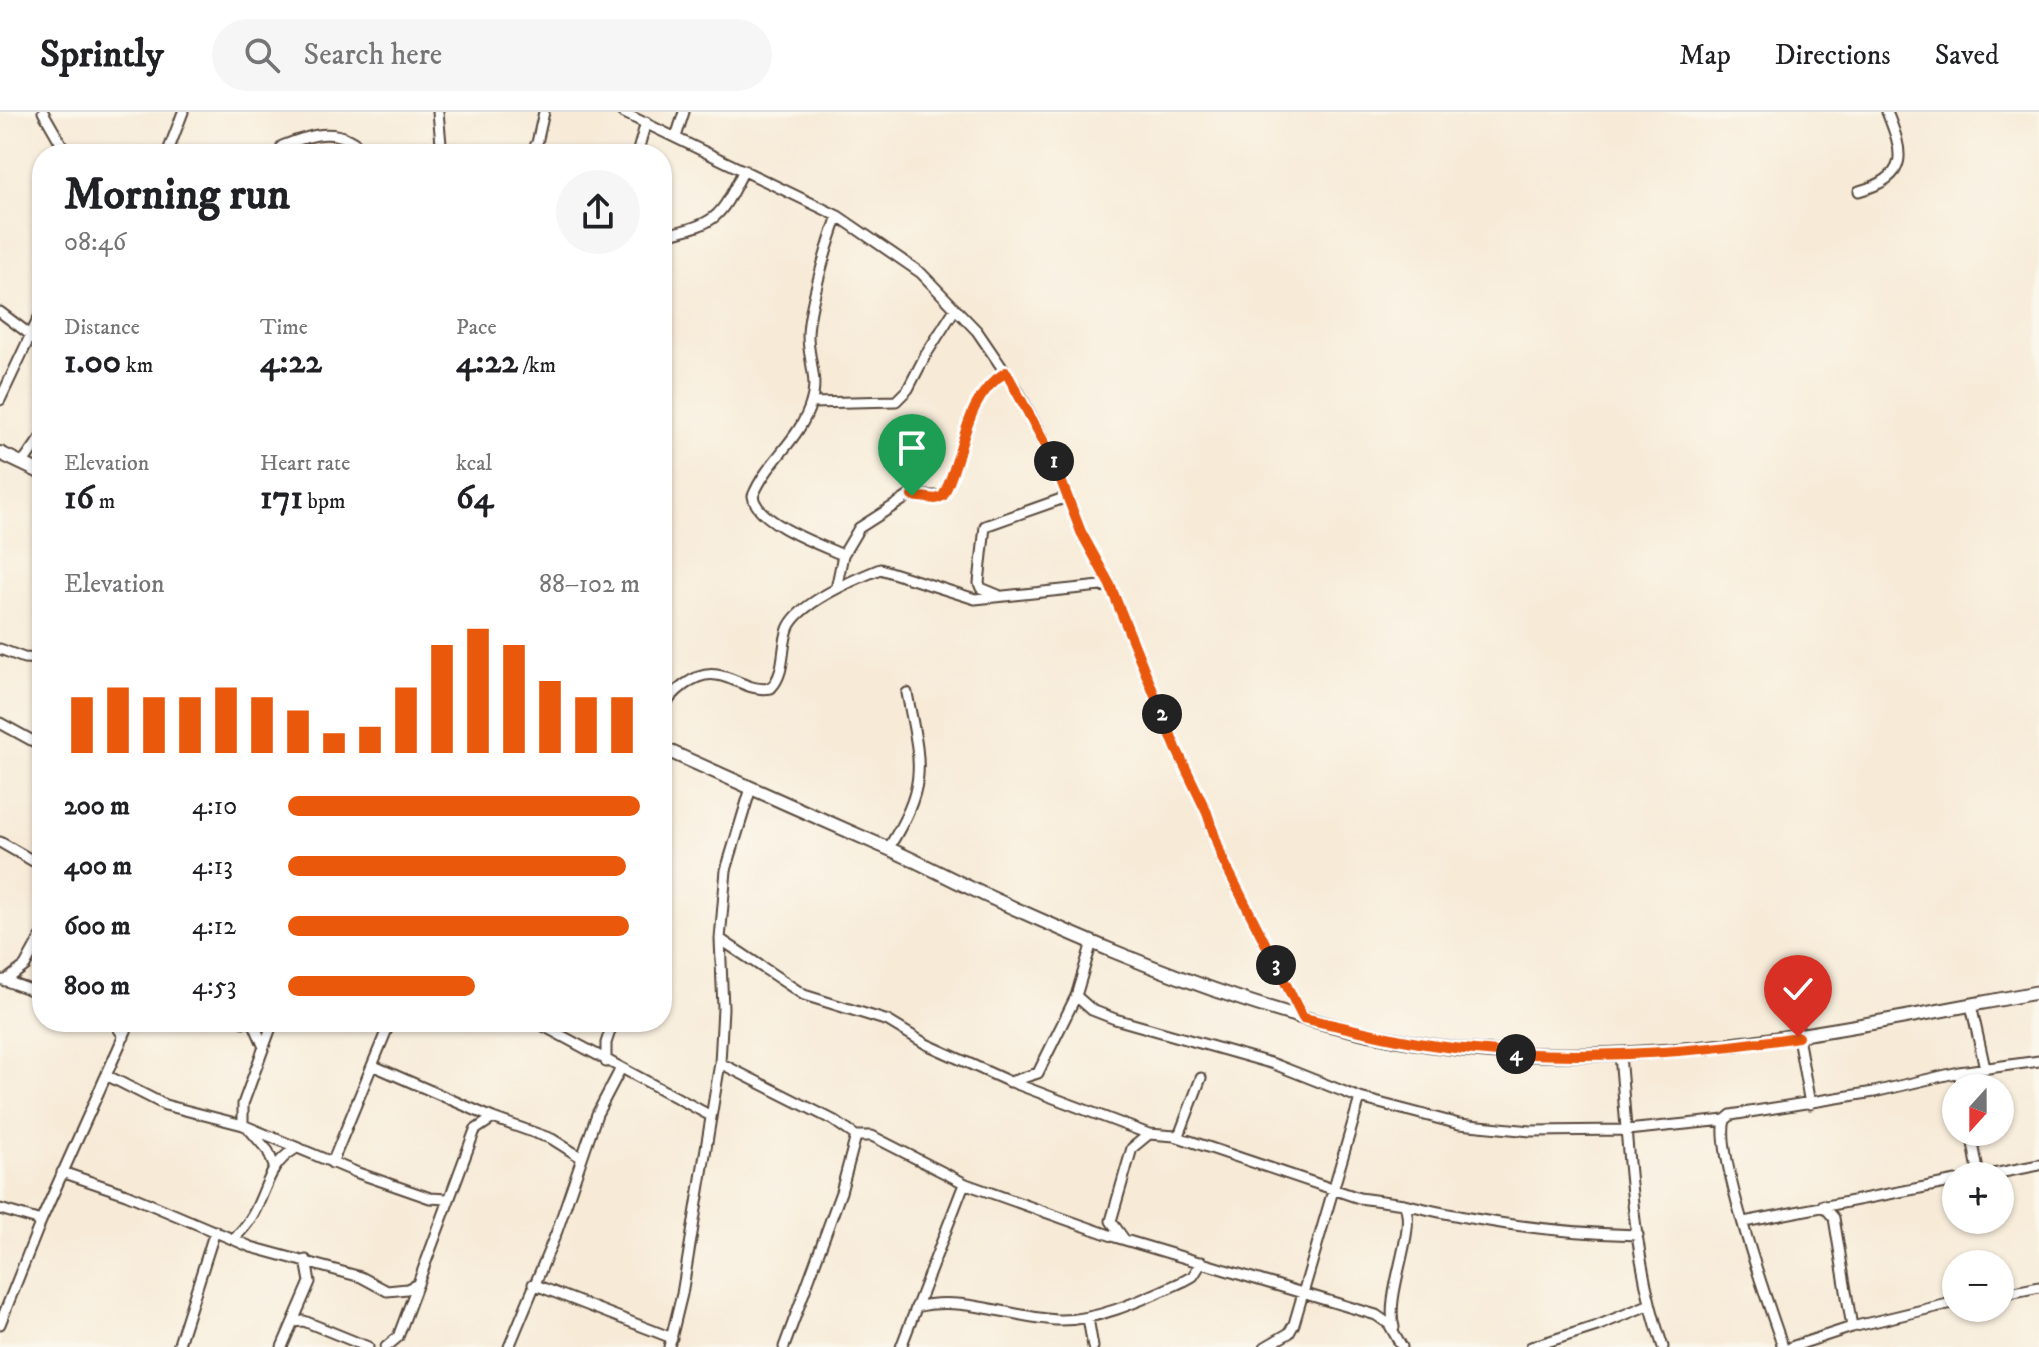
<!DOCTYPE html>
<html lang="en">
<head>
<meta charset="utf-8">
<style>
	body { margin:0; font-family:"IM FELL DW Pica",serif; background:#f6f6f6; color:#202124; height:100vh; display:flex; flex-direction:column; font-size:30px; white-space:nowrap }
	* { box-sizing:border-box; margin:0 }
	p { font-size:26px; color:#757577 }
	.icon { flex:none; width:44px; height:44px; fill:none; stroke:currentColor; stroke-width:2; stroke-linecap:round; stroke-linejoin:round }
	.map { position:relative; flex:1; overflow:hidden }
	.details { position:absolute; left:32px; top:32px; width:640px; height:888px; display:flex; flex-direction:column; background:#fff; border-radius:32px; box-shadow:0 2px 6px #0004 }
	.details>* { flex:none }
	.needle { width:52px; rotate:201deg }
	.tools { position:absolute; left:1942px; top:962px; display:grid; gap:16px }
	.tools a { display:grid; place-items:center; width:72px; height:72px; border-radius:50%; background:#fff; box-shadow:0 2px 6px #0004; font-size:40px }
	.pin { position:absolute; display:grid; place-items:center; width:68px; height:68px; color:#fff; margin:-82px -34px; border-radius:50% 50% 50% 0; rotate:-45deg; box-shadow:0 0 8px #0007 }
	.pin .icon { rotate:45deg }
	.km { position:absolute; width:40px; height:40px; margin:-20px; border-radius:50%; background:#222; color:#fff; font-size:22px; line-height:40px; text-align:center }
	.round { display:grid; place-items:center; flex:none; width:84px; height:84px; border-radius:42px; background:#f6f6f6 }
	.summary { display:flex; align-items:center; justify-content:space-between; height:136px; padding:0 32px }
	h1 { font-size:44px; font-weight:700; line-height:60px }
	.metrics { display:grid; grid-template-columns:repeat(3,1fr); gap:12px; height:136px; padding:8px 32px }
	.metrics div { display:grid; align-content:center }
	.metrics b { font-size:34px; font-weight:700 }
	.metrics small { font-size:22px; font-weight:400 }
	.metrics p { font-size:22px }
	.chart { height:224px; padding:16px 32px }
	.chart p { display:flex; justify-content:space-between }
	.chart svg { width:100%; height:144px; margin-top:8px; stroke:#ea580c; stroke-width:6 }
	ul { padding:0 32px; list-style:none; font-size:26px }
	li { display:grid; grid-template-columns:128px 96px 1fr; align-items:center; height:60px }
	li i { height:20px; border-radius:10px; background:#ea580c }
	header { display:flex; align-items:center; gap:48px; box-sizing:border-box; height:112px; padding:0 40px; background:#fff; border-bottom:2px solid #e0e0e0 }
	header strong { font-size:38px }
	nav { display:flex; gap:44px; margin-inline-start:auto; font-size:28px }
	.search { width:560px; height:72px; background:#f6f6f6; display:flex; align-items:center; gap:20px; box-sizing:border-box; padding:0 28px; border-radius:44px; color:#757577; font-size:30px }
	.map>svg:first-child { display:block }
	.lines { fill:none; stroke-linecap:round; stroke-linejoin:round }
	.minor-casing { stroke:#57473a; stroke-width:13 }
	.secondary-casing { stroke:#57473a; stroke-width:16 }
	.minor { stroke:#fff; stroke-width:9 }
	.secondary { stroke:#fff; stroke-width:12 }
	.route-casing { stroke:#fff; stroke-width:16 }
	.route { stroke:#ea580c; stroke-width:10 }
</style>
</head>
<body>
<header>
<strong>Sprintly</strong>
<div class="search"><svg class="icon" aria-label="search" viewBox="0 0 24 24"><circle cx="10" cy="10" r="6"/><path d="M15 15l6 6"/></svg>Search here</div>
<nav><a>Map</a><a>Directions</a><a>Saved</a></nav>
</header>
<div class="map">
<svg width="2039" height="1235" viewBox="0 0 2039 1235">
	<rect width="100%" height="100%" fill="#fbf7ec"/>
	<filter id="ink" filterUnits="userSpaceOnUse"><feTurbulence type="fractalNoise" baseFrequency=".0125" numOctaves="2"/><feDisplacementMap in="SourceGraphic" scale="16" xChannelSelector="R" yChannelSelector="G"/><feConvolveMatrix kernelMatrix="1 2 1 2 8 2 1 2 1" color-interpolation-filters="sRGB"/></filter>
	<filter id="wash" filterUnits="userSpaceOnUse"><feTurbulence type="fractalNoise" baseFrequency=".006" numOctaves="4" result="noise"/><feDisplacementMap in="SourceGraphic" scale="32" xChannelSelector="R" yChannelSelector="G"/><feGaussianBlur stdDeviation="1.8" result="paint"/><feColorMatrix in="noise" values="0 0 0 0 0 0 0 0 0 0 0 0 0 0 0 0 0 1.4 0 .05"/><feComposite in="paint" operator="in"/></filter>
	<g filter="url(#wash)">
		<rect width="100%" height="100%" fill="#f7ebd8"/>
	</g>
	<g filter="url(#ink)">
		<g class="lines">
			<!-- minor casing -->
			<g class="minor-casing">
				<path id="minor" d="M43,0L67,42
					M438,0L442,42
					M622,0L838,104L921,161L977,219L1018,279L1052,345L1081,420L1110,473L1176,636L1207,701L1222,746L1303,906
					M676,25L684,0
					M282,34C312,22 341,12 367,42
					M167,42L183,0
					M530,42L537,31L544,0
					M637,42L646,10
					M1859,79C1911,65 1903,40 1887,0
					M838,104C828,131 808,197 808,224C808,247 819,268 811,291C800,328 767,349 753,384C756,410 820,433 843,443
					M662,124C718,110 718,109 744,58
					M0,200L32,224
					M0,288L42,199
					M811,291L896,289L908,277L925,244L955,197
					M22,352L42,324
					M836,477L843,443L859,416L909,384H943C964,343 963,287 1006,260
					M998,483L981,476L979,471L985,414L1067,385
					M0,537L24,546L42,547
					M662,598C671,581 695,559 717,563C737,566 750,580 771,576C786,560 781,537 788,517C797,492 855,467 880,457L975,487L1110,473
					M0,611L42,634
					M0,730L42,754
					M888,737C929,670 921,654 907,581
					M720,827L804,883L888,909L926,932L1010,970L1038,961L1076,884L1092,830
					M3,868L42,882
					M5,869L25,854L42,823
					M1076,884L1092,898L1115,907L1274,952L1360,986L1459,1012L1531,1019L1627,1018L1725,1008
					M1971,893L1985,956
					M114,910L124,925
					M243,910H259
					M536,910L711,1004
					M254,912L263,933
					M1798,925L1810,992
					M1620,943C1629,1040 1631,1143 1663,1235
					M606,950V931L613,910
					M720,951L833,1008L856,1024L841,1080L784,1235
					M374,954L493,1006L552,1027L582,1046
					M1959,960L1962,976
					M108,964L165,993L243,1013L358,1061L430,1086L447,1087
					M1014,971L1149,1022
					M243,1013V992L273,910
					M249,1017L268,1039L274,1054
					M1971,1020L1979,1064
					M856,1024H872L966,1072L1115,1125L1376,1203L1389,1212L1402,1235
					M1175,1024L1359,1086L1404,1092C1418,1116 1384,1183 1394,1215
					M332,1051L390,910
					M62,1060L126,1082L251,1135L361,1165L387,1179L407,1177L418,1172
					M1983,1064L2039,1053
					M1404,1092C1481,1111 1558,1121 1638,1123
					M1823,1093L1834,1106L1852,1215
					M0,1097L41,1109
					M1744,1110L1956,1069
					M233,1127C269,1096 259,1058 295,1037
					M1124,1127L1111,1109L1132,1036L1149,1022L1175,1024L1180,1021L1201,966
					M533,1172L672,1226
					M2000,1183L2039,1175
					M916,1195C961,1183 1010,1205 1056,1208C1097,1210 1146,1186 1184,1169L1193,1164L1202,1150
					M1088,1206L1093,1235
					M293,1210L304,1209L368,1235
					M0,1212L41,1109L130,910
					M178,1235L215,1119
					M282,1235L310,1170L306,1148
					M386,1235L398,1225L475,1018L493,1006
					M509,1235L557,1119L597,1002L620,958
					M669,1235L682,1182L720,951L723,896L720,827L726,758L751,676
					M901,1235L964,1072
					M1265,1235L1289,1221L1294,1212L1360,986
					M1531,1235L1597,1214L1648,1193
					M1783,1235C1769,1195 1715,1042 1725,1008L1731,1003L1874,980L1959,960L2039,949
					M1791,1235L1852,1215L1956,1190"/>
			</g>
			<!-- secondary casing -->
			<g class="secondary-casing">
				<path id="secondary" d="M0,341L42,361
					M662,636C735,669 807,701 880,733C916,748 950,767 985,783C1154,860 1334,935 1523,942C1699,949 1867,912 2039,880"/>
			</g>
			<!-- minor -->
			<use href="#minor" class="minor"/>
			<!-- secondary -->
			<use href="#secondary" class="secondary"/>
		</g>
	</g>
	<g class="lines" filter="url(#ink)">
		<!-- route casing -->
		<g class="route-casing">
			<path id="route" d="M912,384L936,387L943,384C965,343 962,287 1006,260L1052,345L1081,420L1110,473L1176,636L1207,701L1222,746L1303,906C1357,918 1410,932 1464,937C1575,949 1687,942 1798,925"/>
		</g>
		<!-- route -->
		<use href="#route" class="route"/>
	</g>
</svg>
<div class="tools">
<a><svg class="needle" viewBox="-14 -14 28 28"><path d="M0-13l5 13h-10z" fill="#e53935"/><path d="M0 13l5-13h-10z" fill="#757577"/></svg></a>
<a>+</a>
<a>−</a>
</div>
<div class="pin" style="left:912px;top:384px;background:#1e9e55"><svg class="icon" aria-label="arrive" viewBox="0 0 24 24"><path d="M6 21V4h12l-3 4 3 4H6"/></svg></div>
<div class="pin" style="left:1798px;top:925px;background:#d93025"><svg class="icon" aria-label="check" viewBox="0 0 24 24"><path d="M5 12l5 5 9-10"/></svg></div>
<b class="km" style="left:1054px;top:349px">1</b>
<b class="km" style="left:1162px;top:602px">2</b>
<b class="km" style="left:1276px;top:853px">3</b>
<b class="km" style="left:1516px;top:942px">4</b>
<section class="details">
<div class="summary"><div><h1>Morning run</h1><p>08:46</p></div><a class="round"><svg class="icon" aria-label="share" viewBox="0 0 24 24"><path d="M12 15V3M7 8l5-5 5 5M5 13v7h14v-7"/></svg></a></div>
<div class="metrics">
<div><p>Distance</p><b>1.00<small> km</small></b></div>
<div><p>Time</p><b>4:22</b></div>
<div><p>Pace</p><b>4:22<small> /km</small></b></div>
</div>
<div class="metrics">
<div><p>Elevation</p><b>16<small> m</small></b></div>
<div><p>Heart rate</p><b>171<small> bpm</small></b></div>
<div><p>kcal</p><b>64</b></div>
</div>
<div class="chart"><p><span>Elevation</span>88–102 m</p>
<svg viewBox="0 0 160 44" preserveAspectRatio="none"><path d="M5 44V27M15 44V24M25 44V27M35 44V27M45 44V24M55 44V27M65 44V31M75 44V38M85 44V36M95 44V24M105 44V11M115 44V6M125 44V11M135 44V22M145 44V27M155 44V27"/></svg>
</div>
<ul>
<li><b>200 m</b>4:10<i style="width:100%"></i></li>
<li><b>400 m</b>4:13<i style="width:96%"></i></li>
<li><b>600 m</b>4:12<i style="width:97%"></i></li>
<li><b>800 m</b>4:53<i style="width:53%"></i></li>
</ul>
</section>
</div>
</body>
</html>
